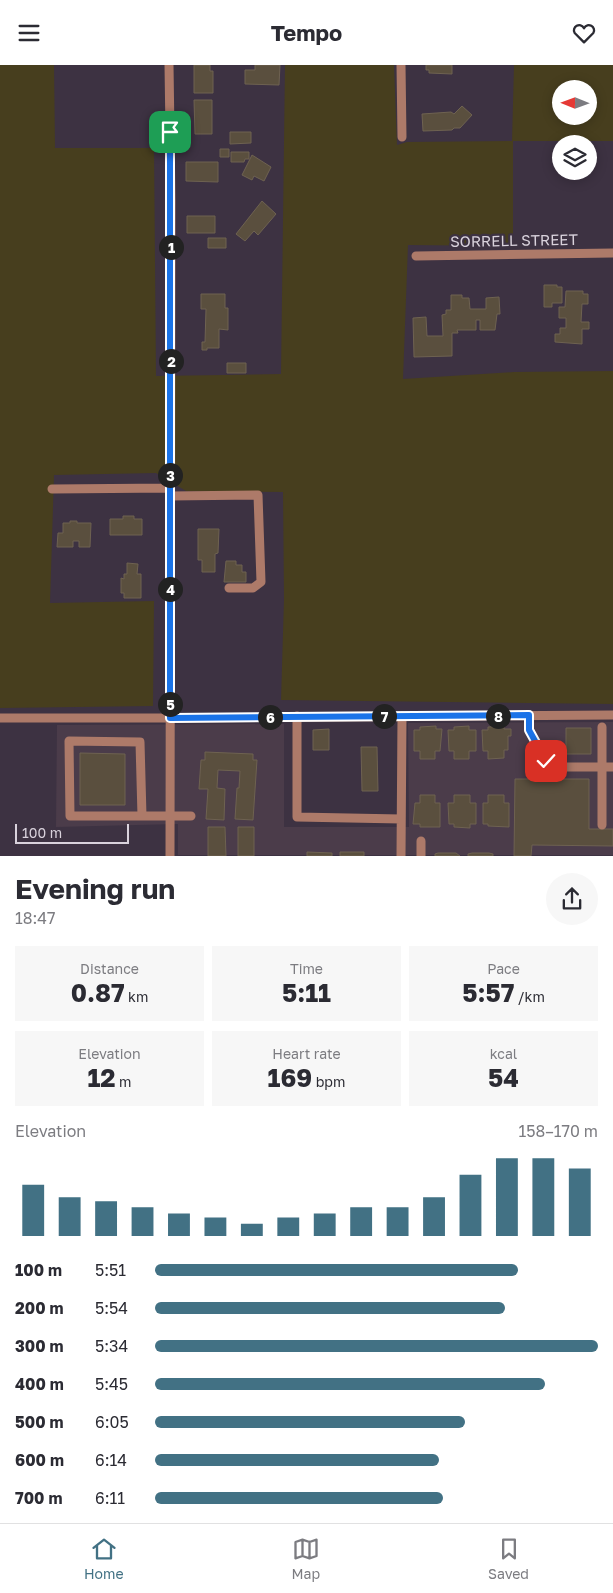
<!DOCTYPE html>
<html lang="en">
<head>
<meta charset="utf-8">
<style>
	body { margin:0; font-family:"Golos Text",sans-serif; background:#f7f7f7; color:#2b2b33; height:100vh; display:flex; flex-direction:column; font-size:19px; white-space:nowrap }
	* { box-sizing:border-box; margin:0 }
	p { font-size:16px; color:#7c7c81 }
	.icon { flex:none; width:28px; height:28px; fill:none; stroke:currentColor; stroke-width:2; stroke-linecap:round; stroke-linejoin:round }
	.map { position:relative; height:791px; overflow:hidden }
	.details { display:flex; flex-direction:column; background:#fff; flex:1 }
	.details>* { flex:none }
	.needle { width:32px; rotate:271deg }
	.fabs { position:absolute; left:552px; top:15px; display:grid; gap:10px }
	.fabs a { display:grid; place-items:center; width:45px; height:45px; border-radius:50%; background:#fff; box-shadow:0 2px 12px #0003; font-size:25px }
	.scale { position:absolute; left:15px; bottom:12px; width:114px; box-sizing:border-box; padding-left:5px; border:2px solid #d9d2dc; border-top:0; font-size:14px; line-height:18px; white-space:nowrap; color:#d9d2dc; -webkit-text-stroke:4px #3d3242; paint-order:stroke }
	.pin { position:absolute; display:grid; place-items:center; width:42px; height:42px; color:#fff; margin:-21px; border-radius:10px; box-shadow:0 2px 8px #0006 }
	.km { position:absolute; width:25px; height:25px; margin:-12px; border-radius:50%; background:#222; color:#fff; font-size:14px; line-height:25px; text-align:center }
	.round { display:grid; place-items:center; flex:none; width:52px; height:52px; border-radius:26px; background:#f7f7f7 }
	.head { display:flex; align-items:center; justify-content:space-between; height:85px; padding:0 15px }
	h1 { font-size:28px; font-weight:700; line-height:38px }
	.figures { display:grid; grid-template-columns:repeat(3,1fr); gap:8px; height:85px; padding:5px 15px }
	.figures div { display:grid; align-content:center; border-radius:0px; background:#f7f7f7; text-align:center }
	.figures b { font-size:25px; font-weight:700 }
	.figures small { font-size:14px; font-weight:400 }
	.figures p { font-size:14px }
	.chart { height:140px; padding:10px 15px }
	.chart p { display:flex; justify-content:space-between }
	.chart svg { width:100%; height:90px; margin-top:5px; stroke:#427184; stroke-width:6 }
	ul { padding:0 15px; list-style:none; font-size:16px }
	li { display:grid; grid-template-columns:80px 60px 1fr; align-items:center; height:38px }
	li i { height:12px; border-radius:6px; background:#427184 }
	header { display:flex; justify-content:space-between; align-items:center; height:65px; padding:0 15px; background:#fff; font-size:22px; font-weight:700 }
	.menu { display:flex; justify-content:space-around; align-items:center; height:70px; border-top:1px solid #e1e1e2; background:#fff; font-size:14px; color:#7c7c81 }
	.menu a { display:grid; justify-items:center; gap:2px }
	.menu .selected { color:#427184 }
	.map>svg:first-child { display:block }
	.commercial { fill:#4b3c4a }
	.sand { fill:#473e1e; fill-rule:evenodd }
	.building { fill:#5a4f3e; stroke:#6e6251 }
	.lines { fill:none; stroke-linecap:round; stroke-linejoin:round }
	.minor { stroke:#ad7a69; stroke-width:9 }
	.route-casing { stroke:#fff; stroke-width:10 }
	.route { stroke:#1a73e8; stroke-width:6 }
	.labels { text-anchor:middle; stroke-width:4.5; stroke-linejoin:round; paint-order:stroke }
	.street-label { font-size:15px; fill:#d9d2dc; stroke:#3d3242 }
</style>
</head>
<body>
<header><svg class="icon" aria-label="menu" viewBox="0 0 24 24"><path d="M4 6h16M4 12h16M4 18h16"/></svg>Tempo<svg class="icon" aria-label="heart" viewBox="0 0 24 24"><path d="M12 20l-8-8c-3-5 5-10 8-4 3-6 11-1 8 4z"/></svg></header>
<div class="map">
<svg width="613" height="791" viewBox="0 0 613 791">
	<rect width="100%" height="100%" fill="#3d3242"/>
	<!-- commercial -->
	<path class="commercial" d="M613,657V790H178V759L56,762L57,660L284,659V762H409L408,658Z"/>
	<!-- sand -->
	<path class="sand" d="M0,0H54L55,83H154L156,311L281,309L285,0H394L397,80L407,77L512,76L514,0H613V76H513V181L408,180L403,314L514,307L613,306V639L281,635L284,534L283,427L186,426L156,408L54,410L50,538L154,536L153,641L0,643ZM561,24H589V51H561Z"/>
	<!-- building -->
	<path class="building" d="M194,0H210V6H213V28H194Z
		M255,0H280L279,20L245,19V5H255Z
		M426,0H452V9L429,8V5H426Z
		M194,35H212V69H195Z
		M462,41L472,50L460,63H454L452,65L423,66L422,49L451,47L454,49Z
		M230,67H251V78L230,79Z
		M220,84H229V92H220Z
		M231,87H249V94H245L244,97H231Z
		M252,90L271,102L264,116L254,111L252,115L242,110Z
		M186,97H218V117L186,116Z
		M262,136L276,149L258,170L254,166L245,176L236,169Z
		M187,151H215V168H187Z
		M208,173H226V183H208Z
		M544,220H557V222H562V238H552V242H544Z
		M566,226H583V229H588V239H582L581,257H589V264H582V279L555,277V269H560V263H566V253H559V242H565Z
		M201,229H225V243H228V265L219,264V283H207V285H202V277H205L206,244H201Z
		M451,230H462V233H469L470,244H486V233L499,232L500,249H497L495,265H480V255H476V265H457L458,268H452V291L414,292L413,253L426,252L427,271H443L442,250L446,249V245H451Z
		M227,298H246V308H227Z
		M123,451H134V454H142V470H110V454H123Z
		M70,456H77V458H91L90,482H79V476H73V482H57L58,468H63V458H70Z
		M198,464H219L218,488L215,489V507H202V495H198Z
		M226,496H236V500H242V507H246V517H224Z
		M127,498L138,499L137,509H141V533H124V528H121V513L124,514V509H127Z
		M436,661V664H442L440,686H435V694H420V686H414V665H420V662Z
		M469,661V665H476V686H469V694H454V686H449L448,665H454V662Z
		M504,661V664H511V671H508V685H504V693L488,694V686H483L482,665H488V662Z
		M566,663H591V689H566Z
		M329,664V685H313V665Z
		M361,682H377L378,726H362Z
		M205,687L253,689V695H257L253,755L235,754L237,723H239L240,706L218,705L217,723L225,724L224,755L206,754L208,724H199L201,695H205Z
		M80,688L125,689V740H80Z
		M515,714H589V764H613V781L532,780L531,791H514Z
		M420,730H435V738H440V762H420V759H413L415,738H420Z
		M454,730H470V738H476V759H470V763L454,762V759H449L448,738H454Z
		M488,730H504V738H509V762L488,761V759H483V738H488Z
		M208,762H225L226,791H208Z
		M238,762H254V791H238Z
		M307,787L332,788V791H307Z
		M340,787H364V791H340Z
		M438,788H456L460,791H435V789Z
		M472,788H489L493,789V791H468V789Z"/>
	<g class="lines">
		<!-- minor -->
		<path class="minor" d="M169,0L171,135L170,791
			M401,0L402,72
			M416,191L613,188
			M52,424L170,423
			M170,431L258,430L261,517L253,523H229
			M529,650V665L546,696L553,702H613
			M297,651V752L401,754
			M0,653H170L613,650
			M142,751L140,677L69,676L70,751H191
			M602,760V662
			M421,776V791
			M401,791L402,651"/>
	</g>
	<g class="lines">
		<!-- route casing -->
		<g class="route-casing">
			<path id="route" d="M170,67V653L529,650V665L546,696"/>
		</g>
		<!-- route -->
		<use href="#route" class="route"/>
	</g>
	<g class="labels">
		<!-- street labels -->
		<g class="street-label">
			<text transform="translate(514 176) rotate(-1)" y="5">SORRELL STREET</text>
		</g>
	</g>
</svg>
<div class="fabs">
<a><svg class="needle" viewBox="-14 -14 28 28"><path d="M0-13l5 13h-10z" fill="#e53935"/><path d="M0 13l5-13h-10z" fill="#7c7c81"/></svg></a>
<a><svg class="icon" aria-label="layers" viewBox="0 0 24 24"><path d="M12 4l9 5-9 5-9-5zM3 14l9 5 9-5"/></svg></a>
</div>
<div class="scale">100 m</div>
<div class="pin" style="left:170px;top:67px;background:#1e9e55"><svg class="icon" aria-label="arrive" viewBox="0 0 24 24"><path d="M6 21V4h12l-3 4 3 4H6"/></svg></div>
<div class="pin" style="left:546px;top:696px;background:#d93025"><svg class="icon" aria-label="check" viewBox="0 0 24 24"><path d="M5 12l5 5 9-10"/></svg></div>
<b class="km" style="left:171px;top:182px">1</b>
<b class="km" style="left:171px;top:296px">2</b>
<b class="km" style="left:170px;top:410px">3</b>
<b class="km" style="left:170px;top:524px">4</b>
<b class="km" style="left:170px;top:639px">5</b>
<b class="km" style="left:270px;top:652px">6</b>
<b class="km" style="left:384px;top:651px">7</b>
<b class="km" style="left:498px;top:651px">8</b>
</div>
<section class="details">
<div class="head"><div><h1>Evening run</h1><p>18:47</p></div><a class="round"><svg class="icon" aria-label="share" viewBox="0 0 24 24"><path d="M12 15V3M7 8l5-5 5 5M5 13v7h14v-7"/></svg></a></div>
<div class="figures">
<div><p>Distance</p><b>0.87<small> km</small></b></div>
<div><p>Time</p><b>5:11</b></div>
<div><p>Pace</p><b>5:57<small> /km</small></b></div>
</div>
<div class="figures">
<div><p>Elevation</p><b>12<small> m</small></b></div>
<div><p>Heart rate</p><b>169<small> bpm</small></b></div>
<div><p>kcal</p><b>54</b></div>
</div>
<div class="chart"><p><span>Elevation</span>158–170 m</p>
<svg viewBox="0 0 160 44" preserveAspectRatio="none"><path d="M5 44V19M15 44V25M25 44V27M35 44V30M45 44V33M55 44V35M65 44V38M75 44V35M85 44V33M95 44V30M105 44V30M115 44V25M125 44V14M135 44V6M145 44V6M155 44V11"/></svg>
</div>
<ul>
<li><b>100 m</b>5:51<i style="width:82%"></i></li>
<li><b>200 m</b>5:54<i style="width:79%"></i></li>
<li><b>300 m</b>5:34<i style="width:100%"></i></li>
<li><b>400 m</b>5:45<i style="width:88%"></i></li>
<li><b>500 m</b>6:05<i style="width:70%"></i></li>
<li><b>600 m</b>6:14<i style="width:64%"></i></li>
<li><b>700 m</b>6:11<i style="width:65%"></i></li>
</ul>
</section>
<nav class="menu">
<a class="selected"><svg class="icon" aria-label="home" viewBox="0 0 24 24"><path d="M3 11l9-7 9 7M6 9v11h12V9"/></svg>Home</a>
<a><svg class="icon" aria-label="map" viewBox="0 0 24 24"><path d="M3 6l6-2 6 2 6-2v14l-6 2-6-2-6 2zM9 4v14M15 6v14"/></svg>Map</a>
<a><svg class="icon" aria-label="saved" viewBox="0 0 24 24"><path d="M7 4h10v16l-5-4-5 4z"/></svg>Saved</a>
</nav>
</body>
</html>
